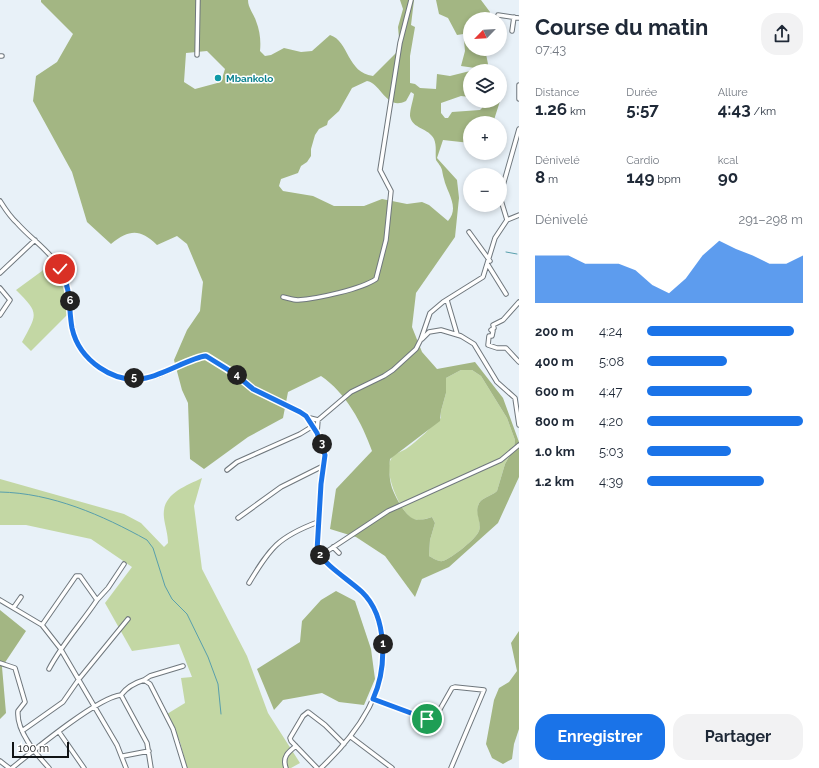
<!DOCTYPE html>
<html lang="fr">
<head>
<meta charset="utf-8">
<style>
	body { margin:0; font-family:Raleway,sans-serif; background:#f2f2f3; color:#1f2937; height:100vh; display:flex; flex-direction:column; font-size:15px; white-space:nowrap }
	* { box-sizing:border-box; margin:0 }
	p { font-size:13px; color:#747a83 }
	.icon { flex:none; width:22px; height:22px; fill:none; stroke:currentColor; stroke-width:2; stroke-linecap:round; stroke-linejoin:round }
	.map { position:relative; flex:1; overflow:hidden }
	.drawer { display:flex; flex-direction:column; background:#fff; width:300px }
	.drawer>* { flex:none }
	.needle { width:26px; rotate:245deg }
	.tools { position:absolute; left:463px; top:12px; display:grid; gap:8px }
	.tools a { display:grid; place-items:center; width:44px; height:44px; border-radius:50%; background:#fff; box-shadow:0 2px 6px #0003; font-size:20px }
	.scale { position:absolute; left:12px; bottom:10px; width:57px; box-sizing:border-box; padding-left:4px; border:2px solid #101315; border-top:0; font-size:11px; line-height:14px; white-space:nowrap; color:#101315; -webkit-text-stroke:3px #fff; paint-order:stroke }
	.pin { position:absolute; display:grid; place-items:center; width:34px; height:34px; color:#fff; margin:-17px; border:2px solid #fff; border-radius:50%; box-shadow:0 1px 4px #0007 }
	.km { position:absolute; width:20px; height:20px; margin:-10px; border-radius:50%; background:#222; color:#fff; font-size:11px; line-height:20px; text-align:center }
	.round { display:grid; place-items:center; flex:none; width:42px; height:42px; border-radius:16px; background:#f2f2f3 }
	.head { display:flex; align-items:center; justify-content:space-between; height:68px; padding:0 16px }
	h1 { font-size:22px; font-weight:700; line-height:30px }
	.figures { display:grid; grid-template-columns:repeat(3,1fr); gap:6px; height:68px; padding:4px 16px }
	.figures div { display:grid; align-content:center }
	.figures b { font-size:17px; font-weight:700 }
	.figures small { font-size:11px; font-weight:400 }
	.figures p { font-size:11px }
	.chart { height:112px; padding:8px 16px }
	.chart p { display:flex; justify-content:space-between }
	.chart svg { width:100%; height:72px; margin-top:4px; fill:#1a73e8; opacity:.7 }
	.action { display:flex; gap:8px; margin-top:auto; padding:8px 16px }
	.action a { flex:1; height:46px; border-radius:16px; background:#1a73e8; color:#fff; font-size:16px; font-weight:700; line-height:46px; text-align:center }
	.action a+a { background:#f2f2f3; color:#1f2937 }
	ul { padding:0 16px; list-style:none; font-size:13px }
	li { display:grid; grid-template-columns:64px 48px 1fr; align-items:center; height:30px }
	li i { height:10px; border-radius:5px; background:#1a73e8 }
	main { display:flex; flex:1; min-height:0 }
	.map>svg:first-child { display:block }
	.green { fill:#c3d7a4 }
	.forest { fill:#a3b683; fill-rule:evenodd }
	.lines { fill:none; stroke-linecap:round; stroke-linejoin:round }
	.stream { stroke:#589fac; stroke-width:1 }
	.street-casing { stroke:#6f777d; stroke-width:5.5 }
	.street { stroke:#fff; stroke-width:3.5 }
	.route-casing { stroke:#fff; stroke-width:8 }
	.route { stroke:#1a73e8; stroke-width:5 }
	.culture-dot { fill:#0f9aa8; stroke:#fff; stroke-width:1.5 }
	.labels { text-anchor:middle; stroke-width:3; stroke-linejoin:round; paint-order:stroke }
	.culture-label { font-size:10px; font-weight:bold; fill:#0d838f; stroke:#fff; text-anchor:start }
</style>
</head>
<body>
<main>
<div class="map">
<svg width="519" height="768" viewBox="0 0 519 768">
	<rect width="100%" height="100%" fill="#e8f1f8"/>
	<!-- green -->
	<path class="green" d="M50,262C63,276 67,296 67,315L31,351L22,342C38,313 39,313 16,290L42,271Z
		M461,370H472L481,376L507,418L515,440L514,448L505,464L497,491C491,497 480,497 478,506C476,514 482,523 479,531C476,539 452,558 443,561C438,562 433,558 429,556L430,540L435,523L432,517C425,519 418,522 411,518C400,510 383,472 391,459C394,453 401,452 406,449C419,440 430,428 441,418V411L446,393V378Z
		M202,478L194,506L202,569L247,656L268,713L300,763L291,768H187L180,742L167,714L185,703L181,678L192,677L179,644L132,651L105,603L132,567L91,539L26,525H0V479L124,514L141,523L164,547L168,543C168,534 165,526 164,518C161,494 184,487 202,478Z"/>
	<!-- forest -->
	<path class="forest" d="M41,0H248C248,8 254,14 256,21C260,31 261,41 260,51L265,56L271,55L284,48L301,52L312,51L330,35C349,41 347,73 373,76L400,49L398,27L403,9L400,0H414L411,25L415,27L410,56V83L415,84L420,88L436,89L437,74L450,76L470,71V97L461,96L441,103V113L445,118H448L452,112L480,110L482,108V101H500L493,123H470V143L443,140L437,158L457,180L459,198L455,237L416,293L412,327L422,352L437,369L475,362L503,398L519,442V477L498,523L449,567L422,579L415,597L385,556L356,537L330,529L336,489L372,451C362,423 346,393 321,376L288,392L283,418L248,437L204,469L190,459L188,403L182,390L174,360L187,330L200,311L203,282L187,244L177,236L157,245C140,229 130,229 111,244L87,222L72,172L33,101L36,76L57,62L73,34L41,2ZM207,51L225,69L221,82L195,89L184,82L186,53ZM367,81C381,83 386,111 406,101L411,92L414,94C413,101 410,109 410,116C412,129 429,128 434,139C437,147 435,152 436,160C444,171 441,168 444,179C447,193 460,207 448,221L429,205L422,202L407,204L382,199L364,206H334L313,196L283,191L279,186L281,179L298,173L301,166L307,162L311,156V149L315,135L319,129L327,125L328,121L339,111L352,88ZM461,370H472L481,376L507,418L515,440L514,448L505,464L497,491C491,497 480,497 478,506C475,514 482,523 479,531C476,539 452,558 443,561C438,562 433,558 429,556L430,540L435,523L432,517C426,519 420,521 414,519C405,516 395,496 392,488C389,479 389,468 390,459L440,421L441,411L446,393V378Z
		M436,0H481L490,12L488,19H470V33L457,35L448,18L439,14Z
		M464,41L470,44V49H485L489,69L492,71H471L475,68L461,66L465,51Z
		M336,591L355,601L371,649L375,679L364,705L339,702L322,693L283,700L274,710L257,669L300,642L302,621L321,600Z
		M0,610L26,631L2,667L6,713L0,719Z
		M519,631V729L514,744L512,759L503,764L492,758L486,744L494,700L499,688L509,682L517,671L511,643Z"/>
	<g class="lines">
		<!-- stream -->
		<path class="stream" d="M506,252L517,254
			M0,492C52,493 102,515 147,540L153,548L165,586L172,599L187,614L208,657L218,684L221,714"/>
		<!-- street casing -->
		<g class="street-casing">
			<path id="street" d="M498,15L519,18
				M512,31L514,17
				M197,55L198,0
				M0,56H2
				M519,85V99
				M500,196L519,129
				M0,201C5,209 10,217 17,223C31,239 50,251 61,269C72,289 68,308 73,329C79,360 109,379 140,379C164,378 188,357 206,356L235,374L260,393L295,409L306,417L318,420
				M507,220L519,215
				M469,232L490,261
				M488,265L506,294
				M0,273L35,240
				M0,288L10,300L0,315
				M283,297C288,298 293,300 298,300C316,299 362,289 376,279L386,240L391,191L380,170L400,43L411,0
				M447,300L457,334
				M519,302L503,320L493,325L494,328L491,330L493,331L492,336H489L488,345L497,348H506L519,362
				M422,339L429,332L441,330L461,336L474,344L497,382L515,398L519,425
				M227,470L237,462L300,434L313,426
				M238,518L281,487L323,466
				M333,547L339,553
				M320,556L388,511L501,460L519,445
				M249,583C270,548 278,537 318,522
				M0,600L42,625L60,648L117,745L126,768
				M97,600L108,588L124,564
				M14,607L21,597
				M42,625L76,576H80L97,600C81,624 62,644 49,669
				M0,663L15,668L25,702L18,711C16,731 36,754 49,768
				M144,680L150,676L183,666
				M121,695C127,687 134,683 144,680L150,684L173,729L185,768
				M373,699L429,720L435,718L452,688L455,687L484,690L451,768
				M22,731L63,702L79,679L128,619
				M59,732L84,768
				M351,737L392,768
				M123,756L149,751
				M0,761L9,768
				M12,768C33,751 98,697 121,695L147,743L151,768
				M286,768C282,757 288,752 296,746
				M317,768L291,741L290,738L303,716L308,712L325,725L344,744
				M321,768C360,731 396,680 379,624C376,615 373,606 368,598C354,580 329,570 317,551L321,484L325,455L317,433L318,420L351,392L384,376L393,370L416,349L421,339L430,313L443,302L483,277L495,238L507,220L500,197"/>
		</g>
		<!-- street -->
		<use href="#street" class="street"/>
	</g>
	<g class="lines">
		<!-- route casing -->
		<g class="route-casing">
			<path id="route" d="M60,269C72,290 68,306 72,328C79,360 114,385 146,378C165,374 192,357 206,356L235,374L253,389L300,412L306,416L317,433L325,455L321,484L317,551C327,567 348,579 362,592C388,617 387,668 373,699L427,719"/>
		</g>
		<!-- route -->
		<use href="#route" class="route"/>
	</g>
	<!-- markers -->
	<circle class="culture-dot" cx="218" cy="78" r="4"/>
	<g class="labels">
		<!-- culture labels -->
		<g class="culture-label">
			<text x="226" y="82">Mbankolo</text>
		</g>
	</g>
</svg>
<div class="tools">
<a><svg class="needle" viewBox="-14 -14 28 28"><path d="M0-13l5 13h-10z" fill="#e53935"/><path d="M0 13l5-13h-10z" fill="#747a83"/></svg></a>
<a><svg class="icon" aria-label="layers" viewBox="0 0 24 24"><path d="M12 4l9 5-9 5-9-5zM3 14l9 5 9-5"/></svg></a>
<a>+</a>
<a>−</a>
</div>
<div class="scale">100 m</div>
<div class="pin" style="left:427px;top:719px;background:#1e9e55"><svg class="icon" aria-label="arrive" viewBox="0 0 24 24"><path d="M6 21V4h12l-3 4 3 4H6"/></svg></div>
<div class="pin" style="left:60px;top:269px;background:#d93025"><svg class="icon" aria-label="check" viewBox="0 0 24 24"><path d="M5 12l5 5 9-10"/></svg></div>
<b class="km" style="left:383px;top:644px">1</b>
<b class="km" style="left:320px;top:555px">2</b>
<b class="km" style="left:322px;top:444px">3</b>
<b class="km" style="left:237px;top:375px">4</b>
<b class="km" style="left:134px;top:378px">5</b>
<b class="km" style="left:70px;top:301px">6</b>
</div>
<section class="drawer">
<div class="head"><div><h1>Course du matin</h1><p>07:43</p></div><a class="round"><svg class="icon" aria-label="share" viewBox="0 0 24 24"><path d="M12 15V3M7 8l5-5 5 5M5 13v7h14v-7"/></svg></a></div>
<div class="figures">
<div><p>Distance</p><b>1.26<small> km</small></b></div>
<div><p>Durée</p><b>5:57</b></div>
<div><p>Allure</p><b>4:43<small> /km</small></b></div>
</div>
<div class="figures">
<div><p>Dénivelé</p><b>8<small> m</small></b></div>
<div><p>Cardio</p><b>149<small> bpm</small></b></div>
<div><p>kcal</p><b>90</b></div>
</div>
<div class="chart"><p><span>Dénivelé</span>291–298 m</p>
<svg viewBox="0 0 160 44" preserveAspectRatio="none"><path d="M0 44V15L10 15L20 15L30 20L40 20L50 20L60 24L70 33L80 38L90 29L100 15L110 6L120 11L130 15L140 20L150 20L160 15V44z"/></svg>
</div>
<ul>
<li><b>200 m</b>4:24<i style="width:94%"></i></li>
<li><b>400 m</b>5:08<i style="width:51%"></i></li>
<li><b>600 m</b>4:47<i style="width:67%"></i></li>
<li><b>800 m</b>4:20<i style="width:100%"></i></li>
<li><b>1.0 km</b>5:03<i style="width:54%"></i></li>
<li><b>1.2 km</b>4:39<i style="width:75%"></i></li>
</ul>
<div class="action"><a>Enregistrer</a><a>Partager</a></div>
</section>
</main>
</body>
</html>
